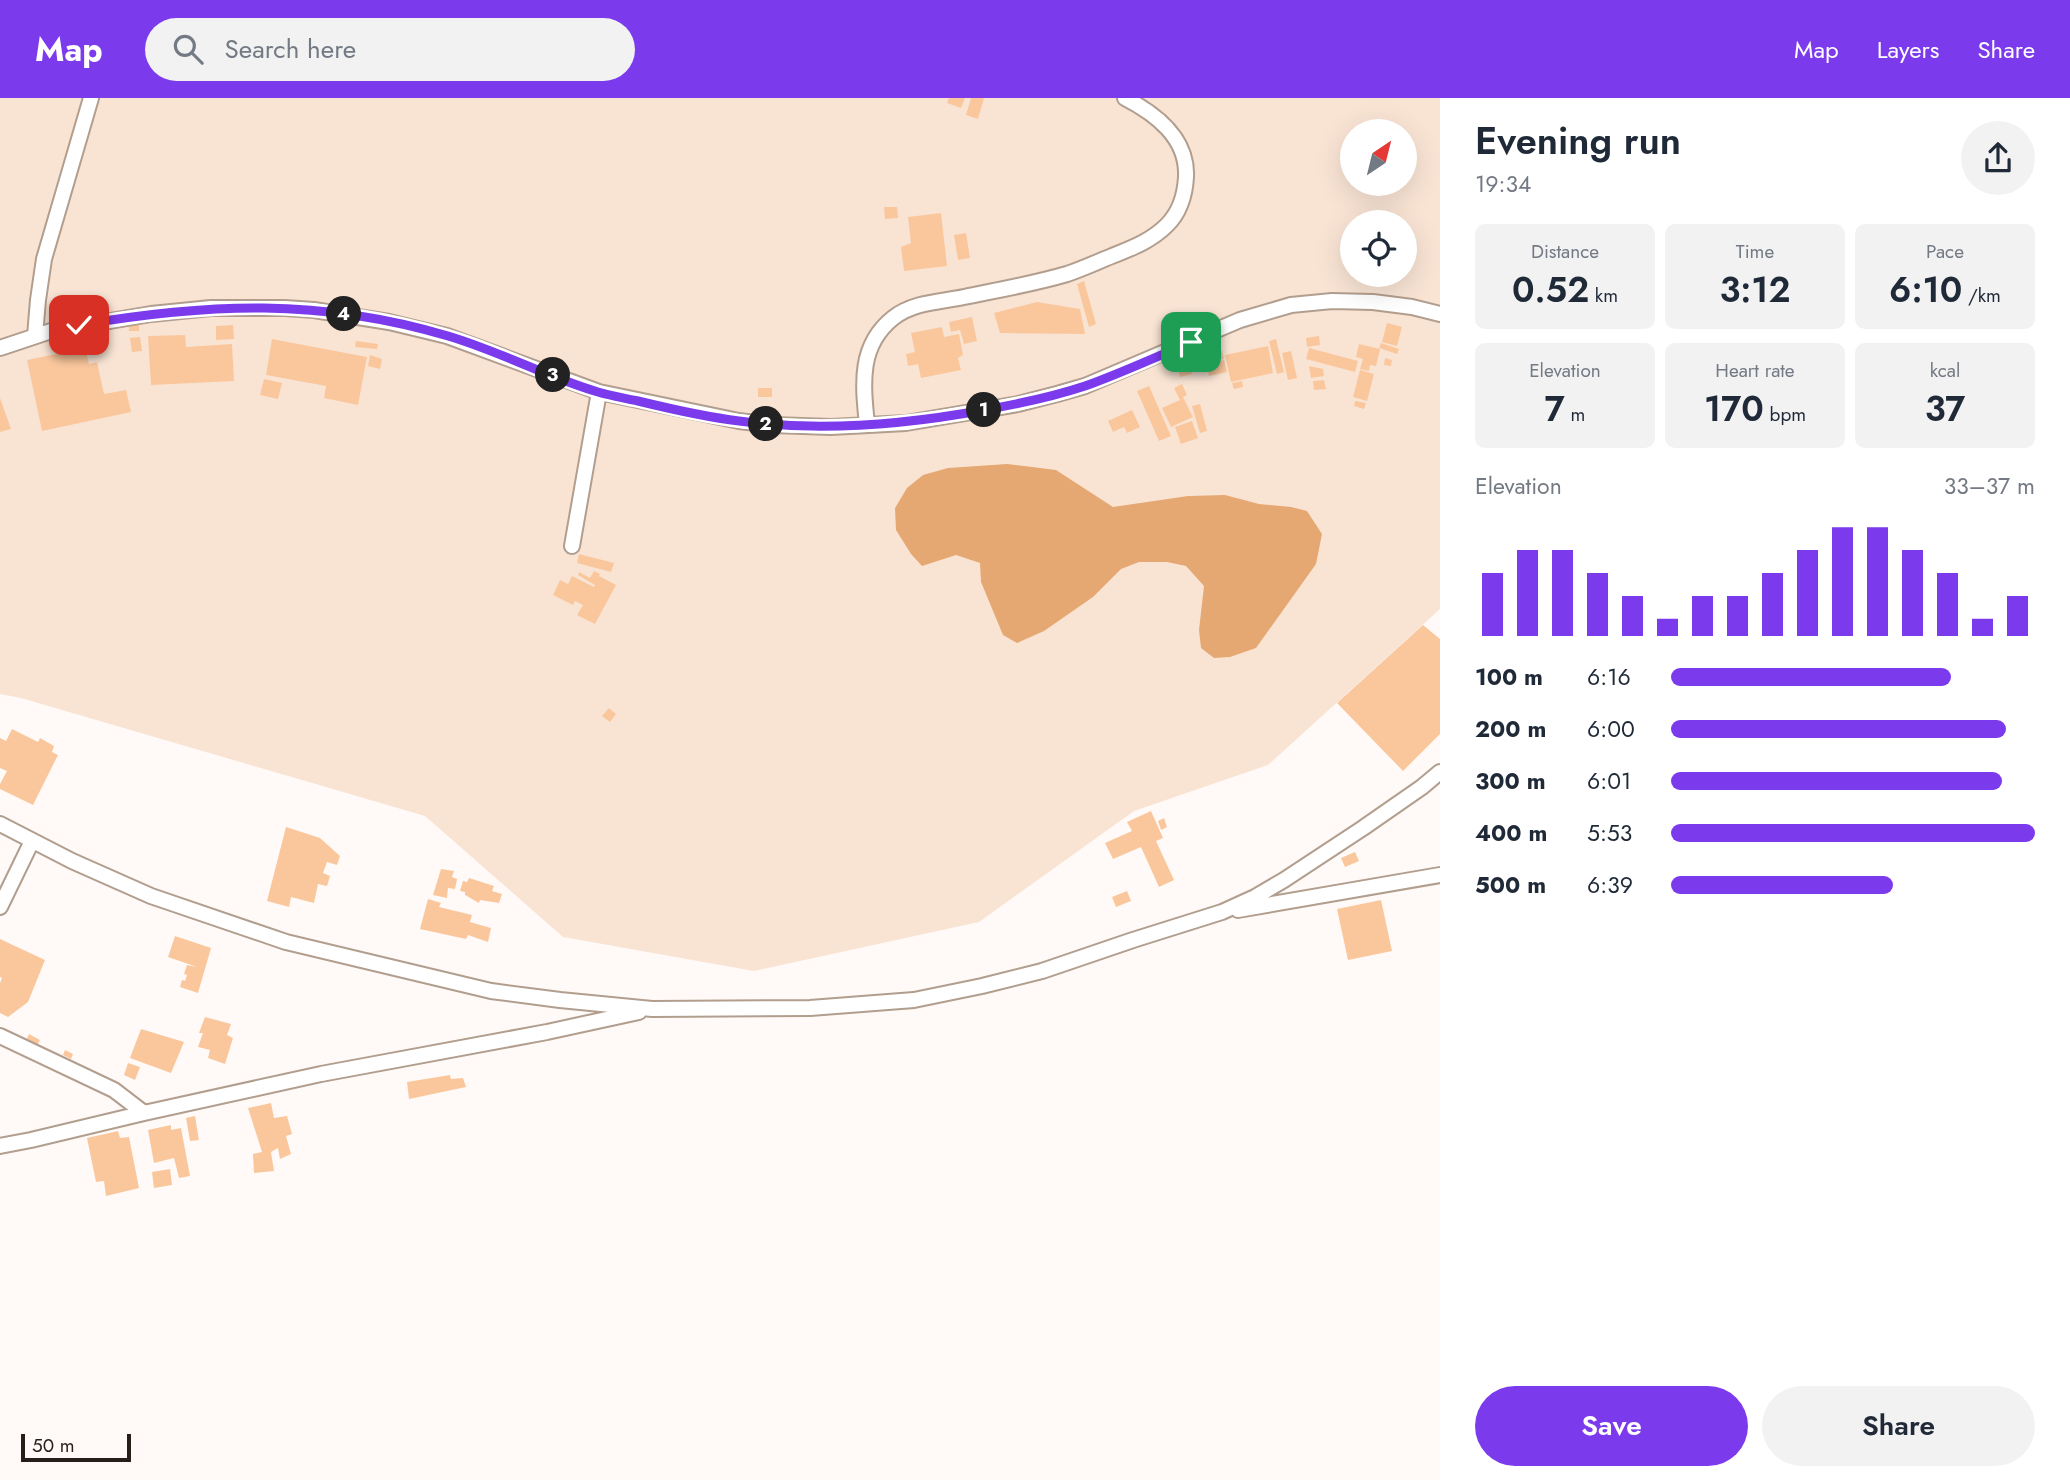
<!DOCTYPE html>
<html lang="en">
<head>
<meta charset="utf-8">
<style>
	body { margin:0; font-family:Jost,sans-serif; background:#f2f2f3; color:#1f2937; height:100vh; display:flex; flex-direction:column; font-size:26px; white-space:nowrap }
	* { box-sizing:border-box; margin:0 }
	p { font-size:23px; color:#747a83 }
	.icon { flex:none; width:38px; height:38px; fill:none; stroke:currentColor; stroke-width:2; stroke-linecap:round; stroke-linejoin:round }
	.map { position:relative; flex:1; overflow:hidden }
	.details { display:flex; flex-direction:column; background:#fff; width:630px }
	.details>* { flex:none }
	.needle { width:46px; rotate:35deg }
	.buttons { position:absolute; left:1340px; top:21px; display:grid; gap:14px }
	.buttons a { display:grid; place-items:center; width:77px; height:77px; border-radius:50%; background:#fff; box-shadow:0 7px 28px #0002; font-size:35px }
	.scale { position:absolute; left:21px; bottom:18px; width:110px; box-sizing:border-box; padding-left:7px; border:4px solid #261e18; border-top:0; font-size:19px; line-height:24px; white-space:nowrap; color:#261e18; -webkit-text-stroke:5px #fffaf7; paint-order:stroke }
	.pin { position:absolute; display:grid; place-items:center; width:60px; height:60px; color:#fff; margin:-30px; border-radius:14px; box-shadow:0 4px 10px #0006 }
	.km { position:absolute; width:35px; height:35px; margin:-18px; border-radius:50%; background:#222; color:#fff; font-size:19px; line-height:35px; text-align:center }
	.round { display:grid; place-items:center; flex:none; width:74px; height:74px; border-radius:37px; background:#f2f2f3 }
	.summary { display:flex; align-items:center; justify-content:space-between; height:119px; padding:0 35px }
	h1 { font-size:38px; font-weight:600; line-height:52px }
	.figures { display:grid; grid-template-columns:repeat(3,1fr); gap:10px; height:119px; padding:7px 35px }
	.figures div { display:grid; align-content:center; border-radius:10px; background:#f2f2f3; text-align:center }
	.figures b { font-size:35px; font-weight:600 }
	.figures small { font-size:19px; font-weight:400 }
	.figures p { font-size:19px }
	.chart { height:196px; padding:14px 35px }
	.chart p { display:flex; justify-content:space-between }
	.chart svg { width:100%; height:126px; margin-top:7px; stroke:#7c3aed; stroke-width:6 }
	.primary-button { display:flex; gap:14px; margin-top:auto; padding:14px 35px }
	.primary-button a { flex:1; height:80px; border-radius:42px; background:#7c3aed; color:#fff; font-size:28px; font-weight:600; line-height:80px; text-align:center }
	.primary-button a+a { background:#f2f2f3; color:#1f2937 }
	ul { padding:0 35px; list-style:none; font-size:23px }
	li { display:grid; grid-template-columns:112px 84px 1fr; align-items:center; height:52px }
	li i { height:18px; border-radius:9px; background:#7c3aed }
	header { display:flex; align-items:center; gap:42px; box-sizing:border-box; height:98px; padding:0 35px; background:#7c3aed; color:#fff }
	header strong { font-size:33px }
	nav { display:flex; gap:38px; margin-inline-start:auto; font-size:24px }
	.search { width:490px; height:63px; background:#f2f2f3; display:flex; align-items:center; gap:18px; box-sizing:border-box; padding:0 24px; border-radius:38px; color:#747a83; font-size:26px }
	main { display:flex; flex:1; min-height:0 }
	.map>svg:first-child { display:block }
	.green { fill:#f9e4d4; fill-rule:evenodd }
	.water { fill:#e6a872 }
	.building { fill:#fac79d }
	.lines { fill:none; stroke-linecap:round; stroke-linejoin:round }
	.minor-casing { stroke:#b29e8e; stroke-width:18 }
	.minor { stroke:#fff; stroke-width:14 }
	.route-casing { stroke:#fff; stroke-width:14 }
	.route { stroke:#7c3aed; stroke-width:9 }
</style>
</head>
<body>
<header>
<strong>Map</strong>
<div class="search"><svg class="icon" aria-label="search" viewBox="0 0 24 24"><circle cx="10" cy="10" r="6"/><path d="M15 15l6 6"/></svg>Search here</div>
<nav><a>Map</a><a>Layers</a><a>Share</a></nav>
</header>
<main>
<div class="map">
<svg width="1440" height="1382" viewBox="0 0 1440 1382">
	<rect width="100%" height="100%" fill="#fffaf7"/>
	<!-- green -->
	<path class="green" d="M0,0H1440V511L1268,667L1134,713L979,824L754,873L563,839L425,718L21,600L0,596ZM1353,33H1405V86H1353ZM1353,124H1405V177H1353Z"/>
	<!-- water -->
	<path class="water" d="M1007,366L1056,372L1113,409L1188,398L1225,397L1259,406L1291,409L1307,413L1322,436L1316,466L1256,550L1230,559L1214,560L1201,550L1199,532L1204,488L1186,468L1167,464H1139L1121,471L1093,499L1044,533L1017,545L1003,537L981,484L980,465L956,457L922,468L911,456L896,432L895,410L907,390L923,377L948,370Z"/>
	<!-- building -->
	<path class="building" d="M949,0H965L961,10L947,5Z
		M971,0H984L978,21L966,17Z
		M884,109H897L898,120L885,121Z
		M941,115L947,168L904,173L901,149L911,145L908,119Z
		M966,135L970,160L958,162L954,137Z
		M1084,183L1096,226L1089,229L1077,186Z
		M1037,204L1080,211L1085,236L1000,235L994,215Z
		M972,219L977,243L964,246L960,232L951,234L949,224Z
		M129,223H139V233H129Z
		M1387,225L1402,229L1397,248L1382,244Z
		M233,227L234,241L216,242V228Z
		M942,229L944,239L959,236L963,257L958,260L961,272L921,280L918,266L908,268L906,256L915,254L911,235Z
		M185,237L186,249L232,246L234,283L151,287L148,238Z
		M1319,238L1320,247L1307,249L1306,240Z
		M140,239L142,253L132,254L130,240Z
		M1213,240L1215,252L1207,253L1206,244Z
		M272,241L367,259L358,307L324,300L326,288L266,277Z
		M1276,241L1284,274L1277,276L1269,243Z
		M356,243L378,246L377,251L355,249Z
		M1381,245L1399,251L1397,256L1379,250Z
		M1359,246L1380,251L1376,268L1370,267L1369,273L1360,271L1363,261L1356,259Z
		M1268,248L1273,275L1231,284L1225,257Z
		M85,250L89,266L97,264L104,296L126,292L131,314L42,333L27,262Z
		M1309,250L1358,263L1355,274L1306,261Z
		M1222,253L1224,261L1209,263L1208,255Z
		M1291,253L1297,280L1288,282L1282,255Z
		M370,257L382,261L380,271L368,268Z
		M1385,260L1392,262L1391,268L1384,267Z
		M1224,262L1227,274L1209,278L1207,267Z
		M1188,263L1192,276L1180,279L1177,266Z
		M1309,268L1323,271L1324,278L1311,280Z
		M1360,272L1374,276L1367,303L1353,299Z
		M264,281L282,285L278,301L260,297Z
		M1324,282L1326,291L1314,292L1313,283Z
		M1242,283L1243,289L1234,291L1232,285Z
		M1182,286L1187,297L1183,299L1193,319L1171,329L1162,310L1180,302L1174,290Z
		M1149,288L1171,338L1159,343L1137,293Z
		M758,290H772V299H758Z
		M0,300L11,331L0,334Z
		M1355,303L1366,305L1364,311L1354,308Z
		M1200,306L1207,333L1200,335L1192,308Z
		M1132,312L1140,329L1127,335L1124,329L1113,334L1108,323Z
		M1192,323L1198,340L1181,346L1175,329Z
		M579,456L614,465L611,474L577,465Z
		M594,473L600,476L599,478L616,487L595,526L577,517L583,507L575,503L573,507L553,497L560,482L568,486L572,478L594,489L595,487L578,477L579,474L590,480Z
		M1423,527L1440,541V636L1403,673L1337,605Z
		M609,610L616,616L610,624L602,618Z
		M12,631L38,644L40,640L54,648L52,654L58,657L33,707L0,691V686L7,673L0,670V640L6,643Z
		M1151,713L1163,740L1156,743L1174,782L1159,789L1141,749L1113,761L1105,745L1132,733L1127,724Z
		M1164,720L1167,729L1161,732L1158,723Z
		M286,729L320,740L340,758L337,767L327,764L323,775L330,778L327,788L318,786L314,805L291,799L289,809L267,803Z
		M1355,754L1359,763L1345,769L1341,760Z
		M441,771L454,773L452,779L457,781L455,791L448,790L447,800L433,797Z
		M469,780L494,788L492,793L502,796L499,805L480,802L479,805L465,797V794L460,793L463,783L467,784Z
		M1127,793L1131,803L1116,809L1112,799Z
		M428,801L441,805L439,809L472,817L470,824L491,830L488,844L468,837L466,841L420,831Z
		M1381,802L1392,853L1348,862L1337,811Z
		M175,838L211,850L198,895L180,889L182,882L185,883L187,877L184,876L187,867L197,869L168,859Z
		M0,841L45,862L28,904L8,919L0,915V885L2,880L0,879Z
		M205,919L231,926L227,937L233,940L225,966L208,960L210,952L198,949L203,935H199Z
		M141,931L184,944L171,975L130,960Z
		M29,936L40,942L37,948L26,943Z
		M65,952L73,956L71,961L63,957Z
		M128,965L140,969L135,982L124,977Z
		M450,977L451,981L463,980L466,989L409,1001L407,984Z
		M271,1005L274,1020L287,1018L292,1036L286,1038L291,1056L280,1061L278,1050L271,1054L274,1073L254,1075L253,1056L262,1054L248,1010Z
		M195,1018L199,1042L190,1043L186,1020Z
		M171,1027V1032L181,1030L190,1078L179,1080L174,1060L154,1065L148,1032Z
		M118,1033L120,1040L129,1039L139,1090L106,1098L104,1083L96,1084L87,1040Z
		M170,1071L172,1087L154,1090L152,1074Z"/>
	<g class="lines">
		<!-- minor casing -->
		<g class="minor-casing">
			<path id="minor" d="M35,238L38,202L44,161L91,0
				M0,250L51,233L151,216L211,210H285L314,212L389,224L447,238L599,294L739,323L773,327L831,329L906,325L1018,306L1057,296L1085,288L1240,222L1291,207L1332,203L1373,204L1412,209L1440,216
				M867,327C863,287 858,248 893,220C913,204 940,204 964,199C998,192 1033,186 1067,176C1082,171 1097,164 1112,158C1132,150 1151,143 1167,127C1180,114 1185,97 1186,79C1188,40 1156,16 1125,0
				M572,448L599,294
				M0,726L72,763L151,798L286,844L491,893L560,902L652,911L810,910L914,902L982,888L1042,873L1133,842L1222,814L1255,799L1284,782L1363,730L1422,689L1440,674
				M0,809L32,743
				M1238,812L1440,777
				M0,938L114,992L144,1015
				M0,1048L31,1042L144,1015L321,976L547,934L639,914"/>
		</g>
		<!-- minor -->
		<use href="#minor" class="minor"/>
	</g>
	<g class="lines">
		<!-- route casing -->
		<g class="route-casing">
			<path id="route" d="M79,227C208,205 320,200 448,238C499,253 547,279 598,294C611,298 625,300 638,303C671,311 705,319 739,323C821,334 903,327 984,312C1018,306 1052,299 1085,288C1121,275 1156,259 1191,244"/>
		</g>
		<!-- route -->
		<use href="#route" class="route"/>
	</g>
</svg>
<div class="buttons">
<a><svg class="needle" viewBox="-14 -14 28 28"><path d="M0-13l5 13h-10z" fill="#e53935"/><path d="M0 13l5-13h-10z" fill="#747a83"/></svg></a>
<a><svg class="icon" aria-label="locate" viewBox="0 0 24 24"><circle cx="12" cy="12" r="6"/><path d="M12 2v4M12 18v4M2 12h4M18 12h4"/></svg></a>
</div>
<div class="scale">50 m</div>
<div class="pin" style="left:1191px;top:244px;background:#1e9e55"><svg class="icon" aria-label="arrive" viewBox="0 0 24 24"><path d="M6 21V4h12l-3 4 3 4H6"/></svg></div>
<div class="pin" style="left:79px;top:227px;background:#d93025"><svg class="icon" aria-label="check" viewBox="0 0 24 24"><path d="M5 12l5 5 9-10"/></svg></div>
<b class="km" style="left:984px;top:312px">1</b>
<b class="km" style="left:766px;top:326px">2</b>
<b class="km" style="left:553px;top:277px">3</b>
<b class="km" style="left:344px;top:216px">4</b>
</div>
<section class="details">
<div class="summary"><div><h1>Evening run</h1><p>19:34</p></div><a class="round"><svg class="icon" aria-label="share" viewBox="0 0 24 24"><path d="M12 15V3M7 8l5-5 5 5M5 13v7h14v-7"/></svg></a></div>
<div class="figures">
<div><p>Distance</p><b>0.52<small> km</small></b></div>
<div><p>Time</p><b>3:12</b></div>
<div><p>Pace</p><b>6:10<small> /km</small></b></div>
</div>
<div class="figures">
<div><p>Elevation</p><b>7<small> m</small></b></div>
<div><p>Heart rate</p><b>170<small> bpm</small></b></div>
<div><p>kcal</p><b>37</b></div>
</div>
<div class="chart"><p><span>Elevation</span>33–37 m</p>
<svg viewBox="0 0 160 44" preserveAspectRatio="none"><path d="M5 44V22M15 44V14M25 44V14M35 44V22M45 44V30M55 44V38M65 44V30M75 44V30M85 44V22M95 44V14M105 44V6M115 44V6M125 44V14M135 44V22M145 44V38M155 44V30"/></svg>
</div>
<ul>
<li><b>100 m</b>6:16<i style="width:77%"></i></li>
<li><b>200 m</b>6:00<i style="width:92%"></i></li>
<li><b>300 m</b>6:01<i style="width:91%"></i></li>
<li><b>400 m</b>5:53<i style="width:100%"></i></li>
<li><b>500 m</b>6:39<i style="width:61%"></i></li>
</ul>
<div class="primary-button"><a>Save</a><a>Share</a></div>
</section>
</main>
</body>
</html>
